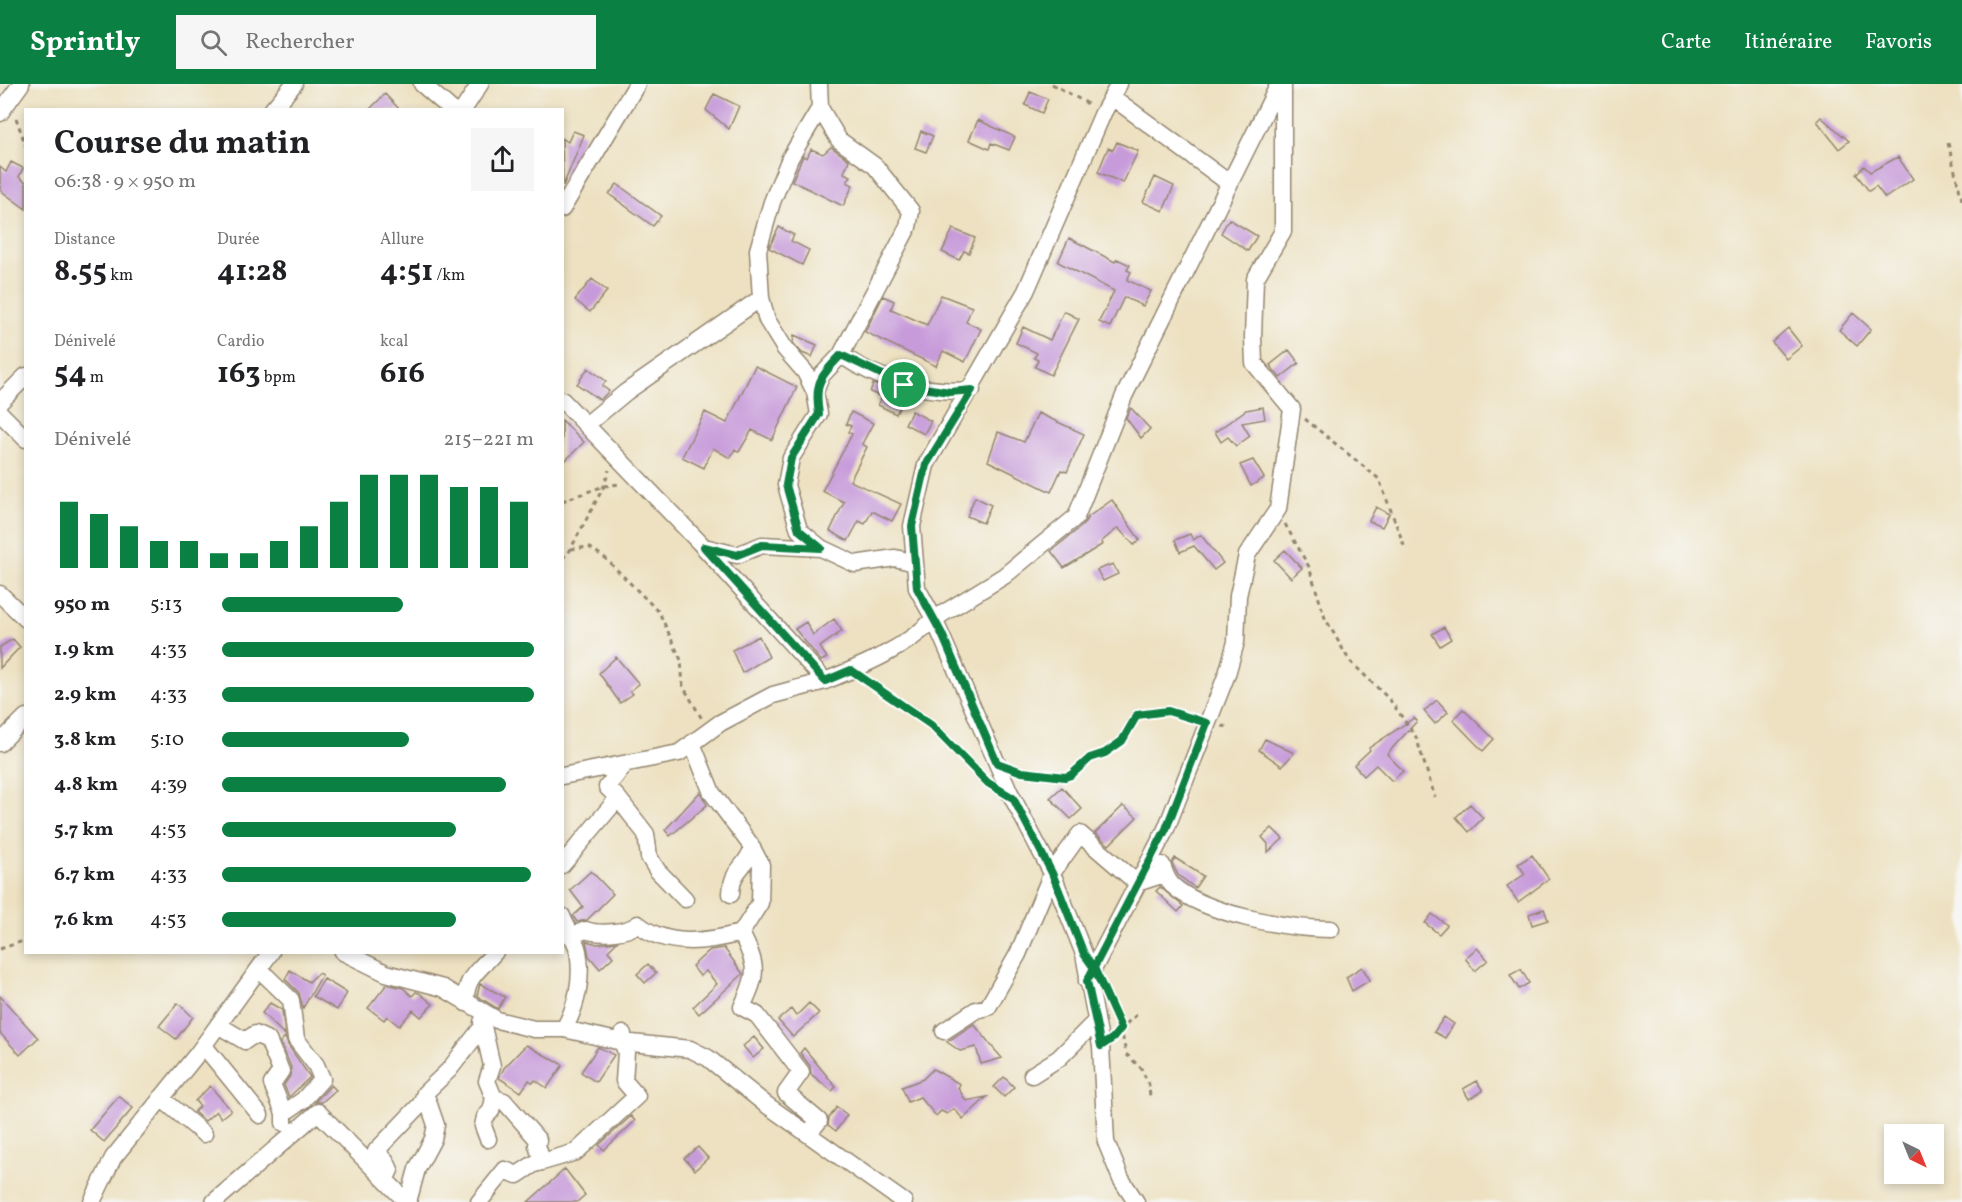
<!DOCTYPE html>
<html lang="fr">
<head>
<meta charset="utf-8">
<style>
	body { margin:0; font-family:Vollkorn,serif; background:#f6f6f6; color:#202124; height:100vh; display:flex; flex-direction:column; font-size:22px; white-space:nowrap }
	* { box-sizing:border-box; margin:0 }
	p { font-size:20px; color:#757577 }
	.icon { flex:none; width:33px; height:33px; fill:none; stroke:currentColor; stroke-width:2; stroke-linecap:round; stroke-linejoin:round }
	.map { position:relative; flex:1; overflow:hidden }
	.drawer { position:absolute; left:24px; top:24px; width:540px; height:846px; display:flex; flex-direction:column; background:#fff; border-radius:0px; box-shadow:0 3px 9px #0003 }
	.drawer>* { flex:none }
	.needle { width:39px; rotate:137deg }
	.tools { position:absolute; left:1884px; top:1040px; display:grid; gap:12px }
	.tools a { display:grid; place-items:center; width:60px; height:60px; border-radius:0px; background:#fff; box-shadow:0 3px 9px #0003; font-size:30px }
	.pin { position:absolute; display:grid; place-items:center; width:51px; height:51px; color:#fff; margin:-26px; border:3px solid #fff; border-radius:50%; box-shadow:0 2px 6px #0007 }
	.round { display:grid; place-items:center; flex:none; width:63px; height:63px; border-radius:0px; background:#f6f6f6 }
	.headline { display:flex; align-items:center; justify-content:space-between; height:102px; padding:0 30px }
	h1 { font-size:33px; font-weight:700; line-height:45px }
	.stats { display:grid; grid-template-columns:repeat(3,1fr); gap:9px; height:102px; padding:6px 30px }
	.stats div { display:grid; align-content:center }
	.stats b { font-size:30px; font-weight:700 }
	.stats small { font-size:16px; font-weight:400 }
	.stats p { font-size:16px }
	.chart { height:168px; padding:12px 30px }
	.chart p { display:flex; justify-content:space-between }
	.chart svg { width:100%; height:108px; margin-top:6px; stroke:#0b8043; stroke-width:6 }
	ul { padding:0 30px; list-style:none; font-size:20px }
	li { display:grid; grid-template-columns:96px 72px 1fr; align-items:center; height:45px }
	li i { height:15px; border-radius:8px; background:#0b8043 }
	header { display:flex; align-items:center; gap:36px; box-sizing:border-box; height:84px; padding:0 30px; background:#0b8043; color:#fff }
	header strong { font-size:28px }
	nav { display:flex; gap:33px; margin-inline-start:auto; font-size:21px }
	.search { width:420px; height:54px; background:#f6f6f6; display:flex; align-items:center; gap:15px; box-sizing:border-box; padding:0 21px; border-radius:0px; color:#757577; font-size:22px }
	.map>svg:first-child { display:block }
	.building { fill:#c79bda }
	.lines { fill:none; stroke-linecap:round; stroke-linejoin:round }
	.minor-casing { stroke:#948670; stroke-width:19 }
	.path { stroke:#948670; stroke-width:3; stroke-dasharray:4.5 4.5; stroke-linecap:butt }
	.minor { stroke:#fff; stroke-width:16 }
	.route-casing { stroke:#fff; stroke-width:12 }
	.route { stroke:#0b8043; stroke-width:8 }
</style>
</head>
<body>
<header>
<strong>Sprintly</strong>
<div class="search"><svg class="icon" aria-label="search" viewBox="0 0 24 24"><circle cx="10" cy="10" r="6"/><path d="M15 15l6 6"/></svg>Rechercher</div>
<nav><a>Carte</a><a>Itinéraire</a><a>Favoris</a></nav>
</header>
<div class="map">
<svg width="1962" height="1118" viewBox="0 0 1962 1118">
	<rect width="100%" height="100%" fill="#f6f6f2"/>
	<filter id="ink" filterUnits="userSpaceOnUse"><feTurbulence type="fractalNoise" baseFrequency=".0167" numOctaves="2"/><feDisplacementMap in="SourceGraphic" scale="12" xChannelSelector="R" yChannelSelector="G"/><feConvolveMatrix kernelMatrix="1 2 1 2 8 2 1 2 1" color-interpolation-filters="sRGB"/></filter>
	<filter id="wash" filterUnits="userSpaceOnUse"><feTurbulence type="fractalNoise" baseFrequency=".008" numOctaves="4" result="noise"/><feDisplacementMap in="SourceGraphic" scale="24" xChannelSelector="R" yChannelSelector="G"/><feGaussianBlur stdDeviation="1.35" result="paint"/><feColorMatrix in="noise" values="0 0 0 0 0 0 0 0 0 0 0 0 0 0 0 0 0 1.4 0 .05"/><feComposite in="paint" operator="in"/></filter>
	<g filter="url(#wash)">
		<rect width="100%" height="100%" fill="#ede1c1"/>
		<g id="blocks">
			<!-- building -->
			<path class="building" d="M1030,8L1048,15L1042,29L1025,21Z
				M385,10L400,26H369Z
				M714,10L739,22L729,45L706,26Z
				M1821,33L1849,57L1839,65L1817,37Z
				M978,36L1015,53L1009,66L991,59L989,65L969,56Z
				M573,47L584,51L563,102L562,54L568,58Z
				M921,47L933,52L926,68L915,64Z
				M1117,58L1138,67L1123,99L1098,88L1108,64L1113,66Z
				M831,63L849,76L844,89L851,92L847,98L853,101L843,122L792,97L803,72L807,74L811,65L823,70Z
				M1898,73L1913,95L1885,114L1876,102L1869,107L1856,90L1864,82L1870,88Z
				M11,78L23,84L19,93L26,98V125L0,106V83L6,88Z
				M1155,93L1174,102L1163,127L1143,118Z
				M617,100L661,132L653,142L609,110Z
				M1229,135L1257,152L1248,167L1221,149Z
				M779,143L794,151L791,157L809,166L802,181L769,164Z
				M953,145L975,154L969,169L964,167L959,176L942,168Z
				M1069,154L1115,178L1117,175L1130,181L1127,186L1131,188L1127,196L1151,207L1143,222L1124,213L1110,243L1099,238L1114,207L1058,178Z
				M592,195L607,207L590,228L575,216Z
				M941,211L972,223L966,238L981,245L965,278L943,267L936,282L865,248L883,212L894,217L891,225L927,241Z
				M1064,227L1079,235L1051,291L1035,283L1038,276L1034,274L1037,269L1016,259L1023,243L1050,256Z
				M1853,229L1871,245L1857,262L1839,246Z
				M1788,244L1802,262L1786,275L1772,258Z
				M794,251L817,261L812,273L802,269L793,259Z
				M1289,266L1299,279L1280,294L1270,281Z
				M755,282L797,303L772,356L752,346L739,368L735,365L730,374L713,364L704,384L682,373L705,328L727,339Z
				M588,284L606,297L602,302L609,307L600,316L577,300Z
				M873,300L906,311L896,330L878,321L882,313L870,308Z
				M1263,323L1265,335L1242,339L1250,352L1236,362L1228,353L1221,358L1215,348L1246,326Z
				M1131,324L1150,345L1141,354L1126,334Z
				M912,327L931,337L924,350L905,340Z
				M851,328L873,339L862,360L867,363L850,397L901,420L892,437L872,427L865,440L859,437L848,457L830,447L844,418L822,407L852,350L848,348L851,342L846,340Z
				M1038,329L1084,350L1067,388L1061,386L1051,408L988,377L998,348L1024,358Z
				M562,336L584,358L562,380Z
				M1253,376L1264,394L1251,402L1240,381Z
				M975,413L991,421L983,439L967,432Z
				M1112,416L1140,456L1134,461L1118,444L1101,458L1103,460L1064,484L1051,467L1083,441L1088,433Z
				M1376,423L1389,430L1382,443L1369,437Z
				M1190,450L1193,456L1201,451L1223,479L1214,486L1194,462L1180,468L1175,456Z
				M1285,466L1302,484L1291,494L1274,476Z
				M1113,480L1118,490L1103,497L1097,486Z
				M834,535L842,547L820,563L827,574L821,577L795,545L806,538L813,551Z
				M1444,543L1451,555L1440,562L1432,550Z
				M759,552L769,573L742,589L732,566Z
				M13,555L20,563L0,584V563Z
				M616,573L639,600L630,607L633,610L620,619L599,589Z
				M1437,616L1448,628L1435,640L1424,627Z
				M1463,625L1494,655L1483,667L1453,636Z
				M1414,634L1417,637L1387,670L1403,687L1392,697L1376,681L1364,692L1354,681L1370,666L1369,664Z
				M1265,655L1294,669L1282,682L1259,666Z
				M1062,703L1082,725L1071,735L1050,714Z
				M700,708L707,721L670,752L665,746Z
				M1470,720L1483,734L1469,748L1456,733Z
				M1123,722L1137,733L1109,761L1095,749Z
				M1272,744L1283,755L1268,768V760L1262,753Z
				M1532,771L1549,795L1518,818L1507,802L1525,790L1518,780Z
				M1175,774L1203,792L1195,804L1178,791L1172,779Z
				M591,787L613,810L587,836L577,838L573,832L583,823L570,806Z
				M1160,803L1183,822L1178,828L1156,807Z
				M1544,825L1548,836L1532,841L1529,830Z
				M1432,830L1447,841L1439,850L1425,839Z
				M586,857L597,860L617,858L608,867L613,873L600,885L589,872Z
				M724,864L743,890L699,930L693,923L717,900L706,887L700,892L692,882L710,866Z
				M1477,864L1488,876L1475,887L1465,874Z
				M648,880L656,889L645,899L637,890Z
				M1362,883L1370,896L1352,907L1346,893Z
				M1521,885L1529,899L1519,905L1510,891Z
				M290,886L309,898L318,889L322,891L303,924L299,909L285,895Z
				M324,895L347,909L337,926L313,912Z
				M387,900L403,904L412,912L416,908L419,909L433,920L421,933L413,926L399,942L387,932L384,936L368,924Z
				M480,900L505,913L498,925L477,912Z
				M0,912L38,954L20,971L0,949Z
				M178,919L193,933L176,955L159,942Z
				M270,919L282,926L285,951L262,929Z
				M809,919L819,929L793,953L778,936L791,925L796,932Z
				M1444,933L1454,940L1445,954L1434,948Z
				M974,940L994,965L1002,974L981,980L976,963L960,967L947,958Z
				M285,953L288,961L310,993L289,1013L284,1001L290,992L291,983L280,958Z
				M754,953L764,965L753,974L743,962Z
				M526,961L563,981L547,1004L535,996L533,999L529,996L521,1008L499,994L504,984Z
				M598,963L614,971L596,998L581,988Z
				M804,964L836,1003L832,1007L811,990L810,982L800,969Z
				M933,985L960,1000L958,1004L966,1017L987,1013L963,1035L954,1025L947,1030L941,1027L936,1032L920,1013L908,1018L902,1003L923,995Z
				M1004,993L1014,1003L1004,1013L994,1003Z
				M1477,997L1483,1007L1469,1015L1463,1005Z
				M331,1001L336,1006L322,1018H315Z
				M210,1002L231,1026L221,1034L216,1027L205,1037L194,1028L200,1022L195,1017Z
				M119,1012L133,1024L104,1058L90,1046Z
				M837,1023L847,1031L836,1047L828,1041L829,1034Z
				M631,1032L635,1037L604,1066L599,1061Z
				M698,1063L708,1074L695,1086L684,1074Z
				M565,1085L585,1111L577,1118H528Z"/>
		</g>
	</g>
	<g filter="url(#ink)">
		<use href="#blocks" fill-opacity="0" stroke="#948670" stroke-width="1.5"/>
		<g class="lines">
			<!-- minor casing -->
			<g class="minor-casing">
				<path id="minor" d="M422,0L452,26
					M819,0L820,24L839,56L875,82L911,127L908,143L841,271
					M1112,13L1229,99
					M820,24L790,74L772,118L758,166L761,214L767,236L785,265L805,288L815,308L819,330L791,374L786,401L799,446L821,464L855,480L895,474L915,479
					M272,26L294,0
					M463,26L480,0
					M0,29L21,0
					M562,125L637,0
					M815,308L821,292L841,271C879,297 926,310 972,306
					M562,316L700,459L825,597C862,582 906,564 934,535L917,504L912,442L926,381L1026,207L1103,29L1119,0
					M0,318L26,292
					M0,329L26,355
					M586,341L626,308L761,214
					M704,463L737,471L762,461L821,464
					M0,510L26,535
					M0,659L26,633
					M562,692L679,669L720,639L773,611L825,597
					M618,714L646,750L649,773L657,786L685,815
					M562,781L618,714L607,703L625,680
					M1162,781C1164,787 1167,796 1172,801C1203,830 1289,845 1331,845
					M731,810C732,785 743,787 752,766
					M562,832C566,844 576,856 578,867C583,893 577,922 564,945
					M741,849C758,883 758,889 742,923L757,931L801,988L786,1009L819,1037L809,1049
					M570,852L586,846C599,851 627,849 638,840C667,864 707,858 741,849L760,819L761,781L750,760L712,709L692,659
					M343,868L386,889L443,904L497,936L534,945H564L622,958L690,965L708,974L764,1019L904,1118
					M259,885L291,916L296,955L316,981L322,995L303,1016L284,1029
					M1087,897L1166,745L1227,590L1236,558L1238,512L1247,471L1278,425L1292,325L1254,279L1253,253L1255,195L1283,147V0
					M466,919C464,893 480,886 495,868
					M482,938L492,982L487,997L494,1014L491,1027L485,1033L483,1042L488,1055
					M218,941L245,957L255,950L268,956L281,987L272,1000L284,1029V1039
					M944,947L976,926L988,923L1018,870L1052,789L1080,750L1137,799L1165,790
					M204,962L260,1031
					M1032,991L1059,974L1096,937
					M161,1014L204,1050
					M494,1014L504,1017L538,1056L537,1061L542,1078L576,1068L637,1012L624,997L626,968L622,958L623,950
					M385,1096L390,1086L386,1077L376,1067L421,1020L425,1009
					M92,1118L113,1074L198,969L271,868
					M214,1118L318,1028L407,1118
					M408,1118L417,1085L433,1055L436,1041L425,1009L449,986L483,942
					M479,1118L505,1086L517,1091L534,1080L542,1078
					M1136,1118L1121,1095L1106,1058L1101,962L1084,870L1052,789L1010,709L934,535L1004,492L1076,433L1124,312L1279,0"/>
			</g>
			<!-- path -->
			<path class="path" d="M1052,0L1090,21
				M16,34L26,62
				M1948,59L1962,116
				M1305,335L1379,395L1405,464
				M562,417L604,402L620,400
				M1285,440L1309,483L1325,534L1349,576L1390,616L1416,653L1435,713
				M571,465L589,463L604,473L659,528L681,576L683,602L702,635
				M562,474L568,470L604,402L609,386
				M866,596L931,641L986,697
				M1222,642L1229,643
				M1018,687L1065,693L1071,691L1090,674L1105,669L1122,657L1137,631L1168,627L1192,635
				M0,865L26,856
				M1112,928L1121,944L1126,970L1141,984L1149,1001L1150,1014
				M1114,953L1121,944L1139,929"/>
			<!-- minor -->
			<use href="#minor" class="minor"/>
		</g>
	</g>
	<g class="lines" filter="url(#ink)">
		<!-- route casing -->
		<g class="route-casing">
			<path id="route" d="M904,301L841,271C820,293 814,299 819,330L791,374L786,401L799,446L821,464L762,461L737,471L704,463L825,597L851,586L931,641L988,699L1013,714L1052,789L1084,870L1094,884L1121,944L1113,954L1101,962L1087,897L1166,745L1207,639L1168,627L1137,631L1122,657L1105,669L1090,674L1071,691L1065,693L1022,688L997,679L942,550L917,504L912,442L926,381L972,306L950,308L904,301"/>
		</g>
		<!-- route -->
		<use href="#route" class="route"/>
	</g>
</svg>
<div class="tools">
<a><svg class="needle" viewBox="-14 -14 28 28"><path d="M0-13l5 13h-10z" fill="#e53935"/><path d="M0 13l5-13h-10z" fill="#757577"/></svg></a>
</div>
<div class="pin" style="left:904px;top:301px;background:#1e9e55"><svg class="icon" aria-label="arrive" viewBox="0 0 24 24"><path d="M6 21V4h12l-3 4 3 4H6"/></svg></div>
<section class="drawer">
<div class="headline"><div><h1>Course du matin</h1><p>06:38 · 9 × 950 m</p></div><a class="round"><svg class="icon" aria-label="share" viewBox="0 0 24 24"><path d="M12 15V3M7 8l5-5 5 5M5 13v7h14v-7"/></svg></a></div>
<div class="stats">
<div><p>Distance</p><b>8.55<small> km</small></b></div>
<div><p>Durée</p><b>41:28</b></div>
<div><p>Allure</p><b>4:51<small> /km</small></b></div>
</div>
<div class="stats">
<div><p>Dénivelé</p><b>54<small> m</small></b></div>
<div><p>Cardio</p><b>163<small> bpm</small></b></div>
<div><p>kcal</p><b>616</b></div>
</div>
<div class="chart"><p><span>Dénivelé</span>215–221 m</p>
<svg viewBox="0 0 160 44" preserveAspectRatio="none"><path d="M5 44V17M15 44V22M25 44V27M35 44V33M45 44V33M55 44V38M65 44V38M75 44V33M85 44V27M95 44V17M105 44V6M115 44V6M125 44V6M135 44V11M145 44V11M155 44V17"/></svg>
</div>
<ul>
<li><b>950 m</b>5:13<i style="width:58%"></i></li>
<li><b>1.9 km</b>4:33<i style="width:100%"></i></li>
<li><b>2.9 km</b>4:33<i style="width:100%"></i></li>
<li><b>3.8 km</b>5:10<i style="width:60%"></i></li>
<li><b>4.8 km</b>4:39<i style="width:91%"></i></li>
<li><b>5.7 km</b>4:53<i style="width:75%"></i></li>
<li><b>6.7 km</b>4:33<i style="width:99%"></i></li>
<li><b>7.6 km</b>4:53<i style="width:75%"></i></li>
</ul>
</section>
</div>
</body>
</html>
